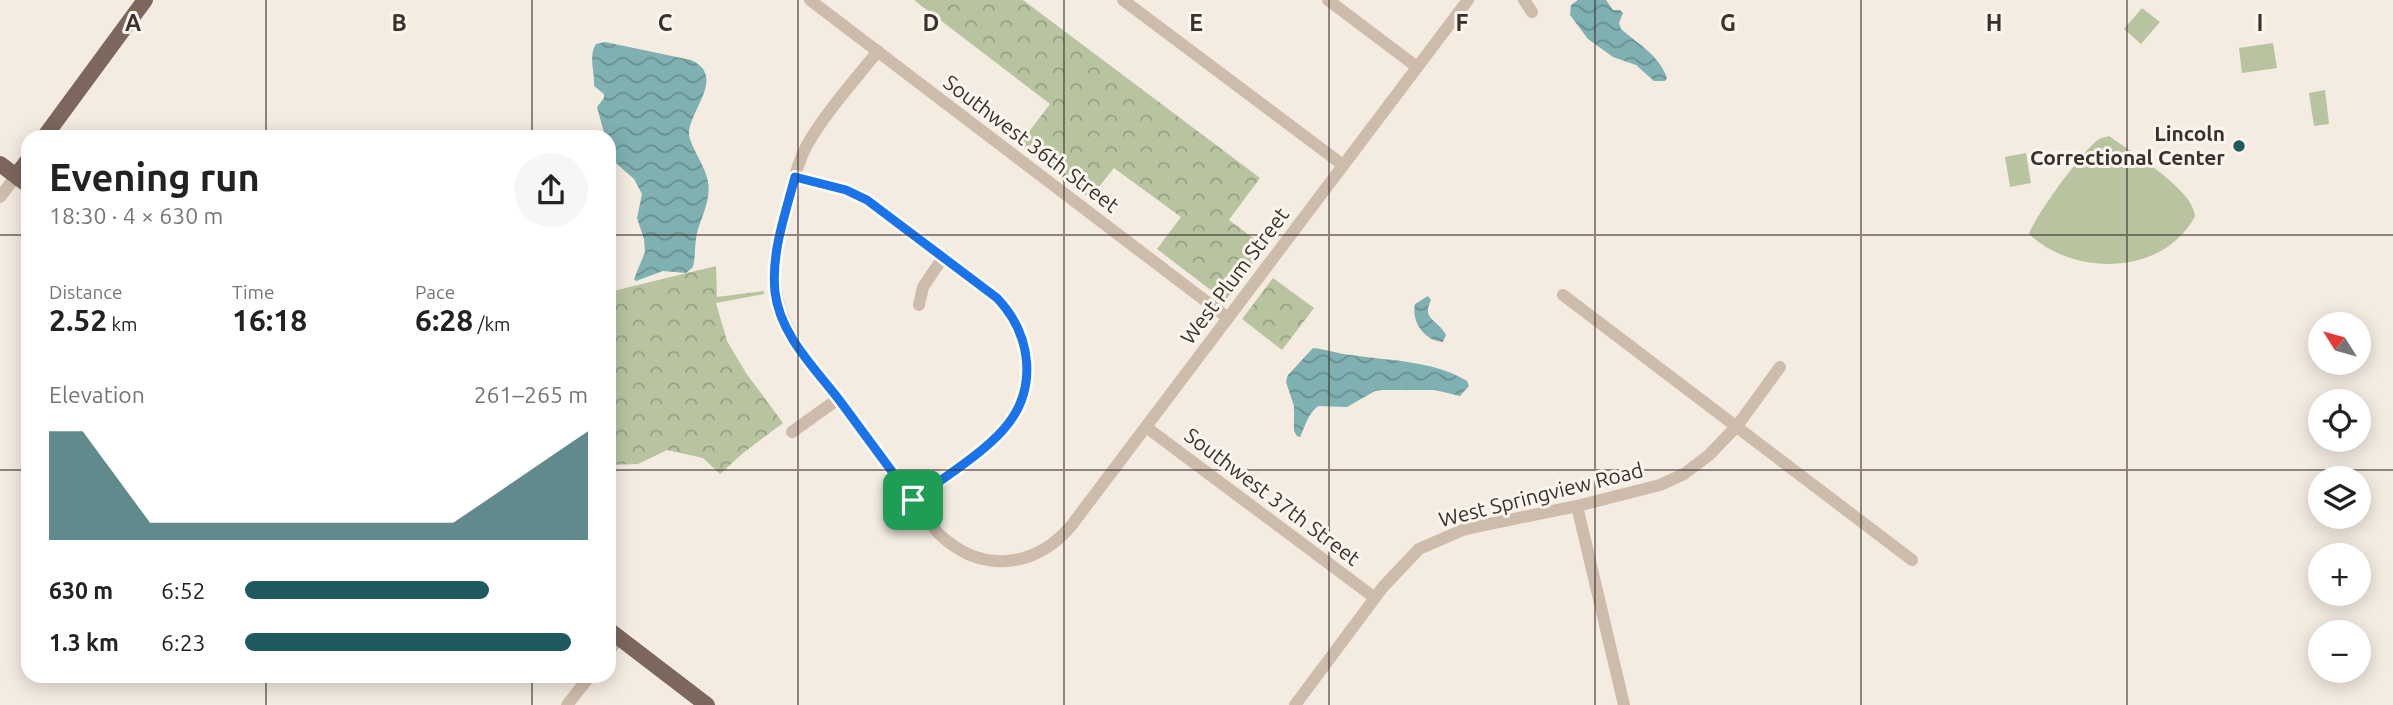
<!DOCTYPE html>
<html lang="en">
<head>
<meta charset="utf-8">
<style>
	body { margin:0; font-family:Ubuntu,sans-serif; background:#f6f6f6; color:#222; height:100vh; display:flex; flex-direction:column; font-size:26px; white-space:nowrap }
	* { box-sizing:border-box; margin:0 }
	p { font-size:23px; color:#767676 }
	.icon { flex:none; width:38px; height:38px; fill:none; stroke:currentColor; stroke-width:2; stroke-linecap:round; stroke-linejoin:round }
	.map { position:relative; flex:1; overflow:hidden }
	.details { position:absolute; left:21px; top:130px; width:595px; height:553px; display:flex; flex-direction:column; background:#fff; border-radius:21px; box-shadow:0 4px 18px #0003 }
	.details>* { flex:none }
	.needle { width:46px; rotate:307deg }
	.tools { position:absolute; left:2308px; top:312px; display:grid; gap:14px }
	.tools a { display:grid; place-items:center; width:63px; height:63px; border-radius:50%; background:#fff; box-shadow:0 4px 18px #0003; font-size:35px }
	.pin { position:absolute; display:grid; place-items:center; width:60px; height:60px; color:#fff; margin:-30px; border-radius:14px; box-shadow:0 4px 10px #0006 }
	.round { display:grid; place-items:center; flex:none; width:74px; height:74px; border-radius:37px; background:#f6f6f6 }
	.summary { display:flex; align-items:center; justify-content:space-between; height:119px; padding:0 28px }
	h1 { font-size:38px; font-weight:700; line-height:52px }
	.figures { display:grid; grid-template-columns:repeat(3,1fr); gap:10px; height:119px; padding:7px 28px }
	.figures div { display:grid; align-content:center }
	.figures b { font-size:30px; font-weight:700 }
	.figures small { font-size:19px; font-weight:400 }
	.figures p { font-size:19px }
	.chart { height:196px; padding:14px 28px }
	.chart p { display:flex; justify-content:space-between }
	.chart svg { width:100%; height:126px; margin-top:7px; fill:#1f5a5e; opacity:.7 }
	ul { padding:0 28px; list-style:none; font-size:23px }
	li { display:grid; grid-template-columns:112px 84px 1fr; align-items:center; height:52px }
	li i { height:18px; border-radius:9px; background:#1f5a5e }
	.map>svg:first-child { display:block }
	.grass { fill:#b8c4a0 }
	.park { fill:url(#park-crowns) }
	.water { fill:url(#water-waves) }
	.lines { fill:none; stroke-linecap:round; stroke-linejoin:round }
	.minor { stroke:#cdbbac; stroke-width:12 }
	.major { stroke:#7d675c; stroke-width:16 }
	.route-casing { stroke:#fff; stroke-width:14 }
	.route { stroke:#1a73e8; stroke-width:9 }
	.grid { fill:none; stroke:#3b302b; stroke-width:2; stroke-opacity:0.55 }
	.poi-dot { fill:#1f5a5e; stroke:#fbf5ee; stroke-width:2.5 }
	.labels { text-anchor:middle; stroke-width:6; stroke-linejoin:round; paint-order:stroke }
	.poi-label { font-size:21px; font-weight:bold; fill:#3b302b; stroke:#fbf5ee; text-anchor:end }
	.street-label { font-size:21px; fill:#3b302b; stroke:#fbf5ee }
	.grid-label { font-size:23px; text-anchor:middle; font-weight:bold; fill:#3b302b; stroke:#fbf5ee; stroke-width:6; stroke-linejoin:round; paint-order:stroke }
</style>
</head>
<body>
<div class="map">
<svg width="2393" height="705" viewBox="0 0 2393 705">
	<defs>
		<pattern id="park-crowns" width="20" height="18" patternUnits="userSpaceOnUse" patternTransform="scale(1.75)"><rect width="20" height="18" fill="#b8c4a0"/><path d="M2 6a3 3 0 1 1 6 0M12 15a3 3 0 1 1 6 0" fill="none" stroke="#97a083"/></pattern>
		<pattern id="water-waves" width="16" height="10" patternUnits="userSpaceOnUse" patternTransform="scale(1.75)"><rect width="16" height="10" fill="#7fb0b2"/><path d="M0 5q4-4 8 0t8 0" fill="none" stroke="#699091"/></pattern>
	</defs>
	<rect width="100%" height="100%" fill="#f4ebe1"/>
	<!-- grass -->
	<path class="grass" d="M2142,8L2160,22L2141,44L2124,29Z
		M2273,43L2277,68L2242,73L2239,48Z
		M2325,90L2329,124L2314,126L2309,93Z
		M2109,136C2131,152 2194,190 2195,216C2164,276 2074,277 2029,234C2035,216 2083,150 2099,139C2101,138 2106,137 2109,136Z
		M2026,153L2031,183L2010,187L2005,157Z"/>
	<!-- park -->
	<path class="park" d="M914,0H1023L1260,178L1229,220L1265,247L1225,301L1157,249L1181,217L1114,168L1090,198L1019,145L1050,104Z
		M716,266L717,297L764,291V294L716,303L727,341L746,373L783,423L743,453L720,474L703,458L667,450L638,464L609,465V292Z
		M1273,278L1314,308L1282,350L1242,319Z"/>
	<!-- water -->
	<path class="water" d="M1578,0H1606L1613,10H1620L1623,13L1619,23L1621,29C1638,44 1659,55 1667,78L1665,81H1654L1636,65L1613,57L1588,39L1570,15L1571,5Z
		M605,42L691,60C726,76 691,108 689,132C688,144 706,166 708,182C711,198 703,214 698,229C694,242 696,255 693,267L686,273L663,271L636,281L634,279L645,252L644,239L637,218L642,194L634,179L609,157V136H605L597,107L604,98V94L594,86C595,72 588,56 596,44Z
		M1428,296L1431,300C1421,320 1438,319 1446,335L1443,342C1424,341 1411,321 1415,304Z
		M1313,348C1326,349 1338,354 1351,355C1390,361 1432,360 1467,381L1469,386L1460,396L1435,390H1381L1375,391L1347,407L1318,406C1307,415 1306,425 1300,437L1297,436L1294,431V406L1286,382L1288,375Z"/>
	<g class="lines">
		<!-- minor -->
		<path class="minor" d="M810,0L1228,318
			M1123,0L1343,165
			M1328,0L1417,67
			M1524,0L1532,12
			M878,51C854,81 826,112 807,145C797,163 794,182 789,201C772,264 764,297 803,353L938,533C980,574 1034,569 1071,526L1468,0
			M795,177L846,190L867,200L997,298C1032,335 1039,390 1003,430C981,455 941,480 913,500
			M0,197L16,176
			M1563,295L1912,560
			M919,305L923,287L944,256
			M1146,427L1375,598
			M792,432L838,399
			M1577,506L1624,705
			M609,651L619,638
			M567,705L590,676
			M1295,705L1383,587L1419,549L1465,529L1577,506L1660,485L1684,474L1709,455L1737,426L1780,367"/>
		<!-- major -->
		<path class="major" d="M45,136L145,0
			M0,164L28,185
			M16,176L28,160
			M609,630L707,705"/>
	</g>
	<g class="lines">
		<!-- route casing -->
		<g class="route-casing">
			<path id="route" d="M795,177L846,190L867,200L997,298C1032,335 1039,390 1003,430C982,454 939,481 913,500C889,467 864,434 840,401C815,368 780,335 775,292C771,253 785,215 795,177Z"/>
		</g>
		<!-- route -->
		<use href="#route" class="route"/>
	</g>
	<!-- grid -->
	<path class="grid" d="M266,0V136M532,0V136M798,0V705M1064,0V705M1329,0V705M1595,0V705M1861,0V705M2127,0V705M0,235H28M609,235H2393M0,470H28M609,470H2393M266,676V705M532,676V705"/>
	<!-- markers -->
	<circle class="poi-dot" cx="2239" cy="146" r="7"/>
	<g class="labels">
		<!-- poi labels -->
		<g class="poi-label">
			<text x="2225" y="141">Lincoln<tspan x="2225" dy="24">Correctional Center</tspan></text>
		</g>
		<!-- street labels -->
		<g class="street-label">
			<text transform="translate(1031 144) rotate(37)" y="7">Southwest 36th Street</text>
			<text transform="translate(1235 276) rotate(-53)" y="7">West Plum Street</text>
			<text transform="translate(1541 495) rotate(-14)" y="7">West Springview Road</text>
			<text transform="translate(1272 497) rotate(37)" y="7">Southwest 37th Street</text>
		</g>
	</g>
	<g class="grid-label">
		<text x="133" y="31">A</text>
		<text x="399" y="31">B</text>
		<text x="665" y="31">C</text>
		<text x="931" y="31">D</text>
		<text x="1196" y="31">E</text>
		<text x="1462" y="31">F</text>
		<text x="1728" y="31">G</text>
		<text x="1994" y="31">H</text>
		<text x="2260" y="31">I</text>
	</g>
</svg>
<div class="tools">
<a><svg class="needle" viewBox="-14 -14 28 28"><path d="M0-13l5 13h-10z" fill="#e53935"/><path d="M0 13l5-13h-10z" fill="#767676"/></svg></a>
<a><svg class="icon" aria-label="locate" viewBox="0 0 24 24"><circle cx="12" cy="12" r="6"/><path d="M12 2v4M12 18v4M2 12h4M18 12h4"/></svg></a>
<a><svg class="icon" aria-label="layers" viewBox="0 0 24 24"><path d="M12 4l9 5-9 5-9-5zM3 14l9 5 9-5"/></svg></a>
<a>+</a>
<a>−</a>
</div>
<div class="pin" style="left:913px;top:500px;background:#1e9e55"><svg class="icon" aria-label="arrive" viewBox="0 0 24 24"><path d="M6 21V4h12l-3 4 3 4H6"/></svg></div>
<section class="details">
<div class="summary"><div><h1>Evening run</h1><p>18:30 · 4 × 630 m</p></div><a class="round"><svg class="icon" aria-label="share" viewBox="0 0 24 24"><path d="M12 15V3M7 8l5-5 5 5M5 13v7h14v-7"/></svg></a></div>
<div class="figures">
<div><p>Distance</p><b>2.52<small> km</small></b></div>
<div><p>Time</p><b>16:18</b></div>
<div><p>Pace</p><b>6:28<small> /km</small></b></div>
</div>
<div class="chart"><p><span>Elevation</span>261–265 m</p>
<svg viewBox="0 0 160 44" preserveAspectRatio="none"><path d="M0 44V6L10 6L20 22L30 38L40 38L50 38L60 38L70 38L80 38L90 38L100 38L110 38L120 38L130 30L140 22L150 14L160 6V44z"/></svg>
</div>
<ul>
<li><b>630 m</b>6:52<i style="width:71%"></i></li>
<li><b>1.3 km</b>6:23<i style="width:95%"></i></li>
</ul>
</section>
</div>
</body>
</html>
